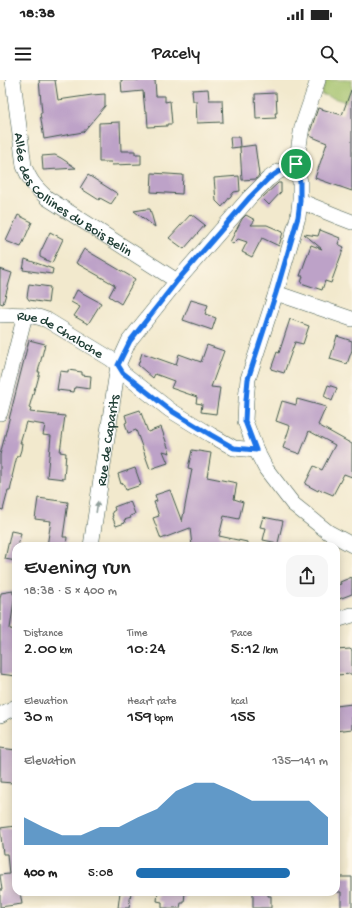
<!DOCTYPE html>
<html lang="en">
<head>
<meta charset="utf-8">
<style>
	body { margin:0; font-family:"Gochi Hand",sans-serif; background:#f6f6f6; color:#222; height:100vh; display:flex; flex-direction:column; font-size:15px; white-space:nowrap }
	* { box-sizing:border-box; margin:0 }
	p { font-size:13px; color:#767676 }
	.icon { flex:none; width:22px; height:22px; fill:none; stroke:currentColor; stroke-width:2; stroke-linecap:round; stroke-linejoin:round }
	.map { position:relative; flex:1; overflow:hidden }
	.drawer { position:absolute; left:12px; top:462px; width:328px; height:354px; display:flex; flex-direction:column; background:#fff; border-radius:12px; box-shadow:0 2px 10px #0003 }
	.drawer>* { flex:none }
	.pin { position:absolute; display:grid; place-items:center; width:34px; height:34px; color:#fff; margin:-17px; border:2px solid #fff; border-radius:50%; box-shadow:0 1px 4px #0007 }
	.round { display:grid; place-items:center; flex:none; width:42px; height:42px; border-radius:12px; background:#f6f6f6 }
	.headline { display:flex; align-items:center; justify-content:space-between; height:68px; padding:0 12px }
	h1 { font-size:22px; font-weight:600; line-height:30px }
	.metrics { display:grid; grid-template-columns:repeat(3,1fr); gap:6px; height:68px; padding:4px 12px }
	.metrics div { display:grid; align-content:center }
	.metrics b { font-size:17px; font-weight:600 }
	.metrics small { font-size:11px; font-weight:400 }
	.metrics p { font-size:11px }
	.chart { height:112px; padding:8px 12px }
	.chart p { display:flex; justify-content:space-between }
	.chart svg { width:100%; height:72px; margin-top:4px; fill:#1f6fb2; opacity:.7 }
	ul { padding:0 12px; list-style:none; font-size:13px }
	li { display:grid; grid-template-columns:64px 48px 1fr; align-items:center; height:30px }
	li i { height:10px; border-radius:5px; background:#1f6fb2 }
	.status { display:flex; justify-content:space-between; align-items:center; height:28px; padding:0 20px; background:#fff; direction:ltr }
	.status svg { height:11px; fill:currentColor }
	header { display:flex; justify-content:space-between; align-items:center; height:52px; padding:0 12px; background:#fff; font-size:18px; font-weight:600 }
	.map>svg:first-child { display:block }
	.green { fill:#a2c16a; stroke:#607f4f }
	.building { fill:#bda2c8 }
	.lines { fill:none; stroke-linecap:round; stroke-linejoin:round }
	.street-casing { stroke:#3f574b; stroke-width:16 }
	.street { stroke:#fff; stroke-width:15 }
	.oneway { fill:#8f9e9a }
	.route-casing { stroke:#fff; stroke-width:8 }
	.route { stroke:#1a73e8; stroke-width:5 }
	.labels { text-anchor:middle; stroke-width:4; stroke-linejoin:round; paint-order:stroke }
	.street-label { font-size:14px; fill:#1f3d34; stroke:#fcf5e5 }
</style>
</head>
<body>
<div class="status"><b>18:38</b><svg viewBox="0 0 49 12"><path d="M0 12V9h3v3zM5 12V6h3v6zM10 12V3h3v9zM15 12V0h3v12zM26 1h20v11H26zM47 4h2v5h-2z"/></svg></div>
<header><svg class="icon" aria-label="menu" viewBox="0 0 24 24"><path d="M4 6h16M4 12h16M4 18h16"/></svg>Pacely<svg class="icon" aria-label="search" viewBox="0 0 24 24"><circle cx="10" cy="10" r="6"/><path d="M15 15l6 6"/></svg></header>
<div class="map">
<svg width="352" height="828" viewBox="0 0 352 828">
	<rect width="100%" height="100%" fill="#fcf5e5"/>
	<filter id="ink" filterUnits="userSpaceOnUse"><feTurbulence type="fractalNoise" baseFrequency=".025" numOctaves="2"/><feDisplacementMap in="SourceGraphic" scale="8" xChannelSelector="R" yChannelSelector="G"/><feConvolveMatrix kernelMatrix="1 2 1 2 8 2 1 2 1" color-interpolation-filters="sRGB"/></filter>
	<filter id="wash" filterUnits="userSpaceOnUse"><feTurbulence type="fractalNoise" baseFrequency=".012" numOctaves="4" result="noise"/><feDisplacementMap in="SourceGraphic" scale="16" xChannelSelector="R" yChannelSelector="G"/><feGaussianBlur stdDeviation="0.9" result="paint"/><feColorMatrix in="noise" values="0 0 0 0 0 0 0 0 0 0 0 0 0 0 0 0 0 1.4 0 .05"/><feComposite in="paint" operator="in"/></filter>
	<g filter="url(#wash)">
		<rect width="100%" height="100%" fill="#f2e9cd"/>
		<!-- green -->
		<path class="green" d="M326,0H352V24L321,14Z"/>
		<g id="blocks">
			<!-- building -->
			<path class="building" d="M39,0H55L58,20L92,15L105,14V26L83,52L44,59L40,33H42Z
				M121,0H155L156,16H165V22L170,21L172,44H167V46L148,47L147,32H145L143,11L122,13Z
				M208,9L209,20H222L223,42L197,43L196,21H193L192,10Z
				M351,10L352,11V111L315,98L327,63L310,56L311,49L318,28L342,35Z
				M276,13L277,33H275L276,38L256,39L255,14Z
				M120,42L121,71H135V74H141V84L112,85L111,82H99V43Z
				M230,57H239L240,67L231,68Z
				M255,65L259,95L256,99L242,100L240,67Z
				M55,75L61,78L76,88L43,90L42,76Z
				M152,93L183,95L182,114L151,112Z
				M88,95L118,114L111,124L100,118L99,120L80,108Z
				M239,96L240,111L234,112L222,127L216,121L214,98Z
				M278,103H281V112L269,125L262,118Z
				M146,129H150L155,147L134,131Z
				M191,134L205,145L184,169L169,158Z
				M18,135L32,142L21,167L6,161Z
				M246,135L255,140L251,145H267L283,152L279,166L262,158L252,177L242,172L247,162L238,159L233,164L230,162L242,139Z
				M320,150L340,158L338,164L344,167L331,203L325,201L322,210L301,203L303,196H300L311,165L322,169L304,154L318,156Z
				M50,152L63,159L52,183L40,177V173Z
				M84,169L135,199L121,224L109,216L115,205L76,183Z
				M25,179L53,189L52,194L23,190Z
				M0,189L12,193L3,224L0,223Z
				M29,204L50,207L48,223L29,220L27,217Z
				M77,210L101,223L88,244L74,236L80,227L71,222Z
				M191,220L208,225L205,234L216,238L212,250L183,240Z
				M290,239L309,246L303,264L295,262L284,293L271,289L277,272L279,273Z
				M337,256L352,261V270L347,284L330,279Z
				M29,260L45,264L38,292H40L36,307H35L29,328L31,329L30,332L65,336L60,372L66,373L64,399L47,397L51,356L43,355L45,345L26,342L20,363H22L21,370L19,376H17L12,397L13,398L10,411H8L3,430L0,429V375Z
				M207,265L224,271L211,307L220,308L216,334L201,332L202,324L196,323L197,317L171,308L174,301L155,294L153,298L138,285L142,273L176,285L179,274L201,282Z
				M68,290L82,292V295L91,296L90,309L75,307L74,312L57,310L60,291L68,292Z
				M328,305L337,308L332,321L324,316Z
				M297,319L326,327L318,345L352,364V397L344,394L333,415L319,409L318,411L305,404L314,386L322,390L335,365L309,351L300,374L283,368L290,346L276,341L282,321L296,325Z
				M140,330L148,352L161,347L170,373L163,371L168,383L150,389L136,350L128,353L125,343L127,342L125,335Z
				M192,370L211,373L207,397L237,403L234,419L243,422L239,439L224,436L219,456L247,462V466H192L190,448L161,459L153,438L159,436L154,422L157,421L155,415L170,410L182,442L192,389L188,388Z
				M135,388L141,405L126,410L123,403L121,404L118,394Z
				M38,418L68,422L63,457H67L66,466H47L51,441L35,439Z
				M130,421L135,434L130,436L131,438L124,440L125,443L116,446L112,436H113L112,432L115,430L114,427Z
				M263,437L283,441L278,463L263,460L266,448L260,447Z
				M11,451L21,453L18,466H16V481L5,479Z
				M352,497V514L339,519L336,511V505L341,504L340,502Z
				M13,511V514H15L10,549L16,550V596L0,594V519L1,513Z
				M350,569L351,570H352V594L336,595V570Z
				M352,624V649L336,651V626Z
				M0,668L16,670V681L13,703L0,702Z
				M16,746V812H20L22,824L0,827V810H2L0,795L9,794L7,774H3L0,748Z
				M336,797H352V828H341V812H337Z
				M120,812H131L129,828H118Z
				M158,812H185L184,823H181L180,828H162V822L157,821Z
				M253,812H268V816H271V828H253Z"/>
		</g>
	</g>
	<g filter="url(#ink)">
		<use href="#blocks" fill-opacity="0" stroke="#3f574b" stroke-width="1"/>
		<g class="lines">
			<!-- street casing -->
			<g class="street-casing">
				<g id="street">
					<path id="s1" d="M13,0L24,86C30,101 35,107 47,118L177,201"/>
					<path d="M318,0L302,47L296,84L300,102V121L298,137L292,158L276,213L248,299L246,320L245,341L256,370L266,389L293,424L328,452L352,465"/>
					<path d="M300,121L339,137L352,142"/>
					<path d="M276,213L352,239"/>
					<path id="s2" d="M0,235C16,234 32,234 47,240L111,279L118,285L123,293L170,330L211,355L234,368L256,370"/>
					<path d="M0,333L25,235"/>
					<path id="s3" d="M91,466L118,285L129,261L177,201L250,117L268,99L278,92L296,84"/>
					<path d="M336,540L352,535"/>
					<path d="M0,635L16,627"/>
				</g>
			</g>
			<!-- street -->
			<use href="#street" class="street"/>
		</g>
		<!-- one-way arrows -->
		<defs><path id="oneway-solid" d="M-6-.8H1V-3.2L6.5 0L1 3.2V.8H-6Z"/></defs>
		<use class="oneway" href="#oneway-solid" transform="translate(97 427) rotate(-82)"/>
	</g>
	<g class="lines" filter="url(#ink)">
		<!-- route casing -->
		<g class="route-casing">
			<path id="route" d="M296,84L300,102V121L298,137L292,158L276,213L248,299L246,320L245,341L256,370L234,368L211,355L170,330L123,293L118,285L130,261L177,201L250,117L268,99L278,92Z"/>
		</g>
		<!-- route -->
		<use href="#route" class="route"/>
	</g>
	<g class="labels">
		<!-- street labels -->
		<g class="street-label">
			<text dy="5" stroke="none"><textPath href="#s1" startOffset="140">Allée des Collines du Bois Belin</textPath></text>
			<text dy="5" stroke="none"><textPath href="#s2" startOffset="65">Rue de Chaloche</textPath></text>
			<text dy="5" stroke="none"><textPath href="#s3" startOffset="107">Rue de Caparits</textPath></text>
		</g>
	</g>
</svg>
<div class="pin" style="left:296px;top:84px;background:#1e9e55"><svg class="icon" aria-label="arrive" viewBox="0 0 24 24"><path d="M6 21V4h12l-3 4 3 4H6"/></svg></div>
<section class="drawer">
<div class="headline"><div><h1>Evening run</h1><p>18:38 · 5 × 400 m</p></div><a class="round"><svg class="icon" aria-label="share" viewBox="0 0 24 24"><path d="M12 15V3M7 8l5-5 5 5M5 13v7h14v-7"/></svg></a></div>
<div class="metrics">
<div><p>Distance</p><b>2.00<small> km</small></b></div>
<div><p>Time</p><b>10:24</b></div>
<div><p>Pace</p><b>5:12<small> /km</small></b></div>
</div>
<div class="metrics">
<div><p>Elevation</p><b>30<small> m</small></b></div>
<div><p>Heart rate</p><b>159<small> bpm</small></b></div>
<div><p>kcal</p><b>155</b></div>
</div>
<div class="chart"><p><span>Elevation</span>135–141 m</p>
<svg viewBox="0 0 160 44" preserveAspectRatio="none"><path d="M0 44V27L10 33L20 38L30 38L40 33L50 33L60 27L70 22L80 11L90 6L100 6L110 11L120 17L130 17L140 17L150 17L160 27V44z"/></svg>
</div>
<ul>
<li><b>400 m</b>5:08<i style="width:80%"></i></li>
</ul>
</section>
</div>
</body>
</html>
